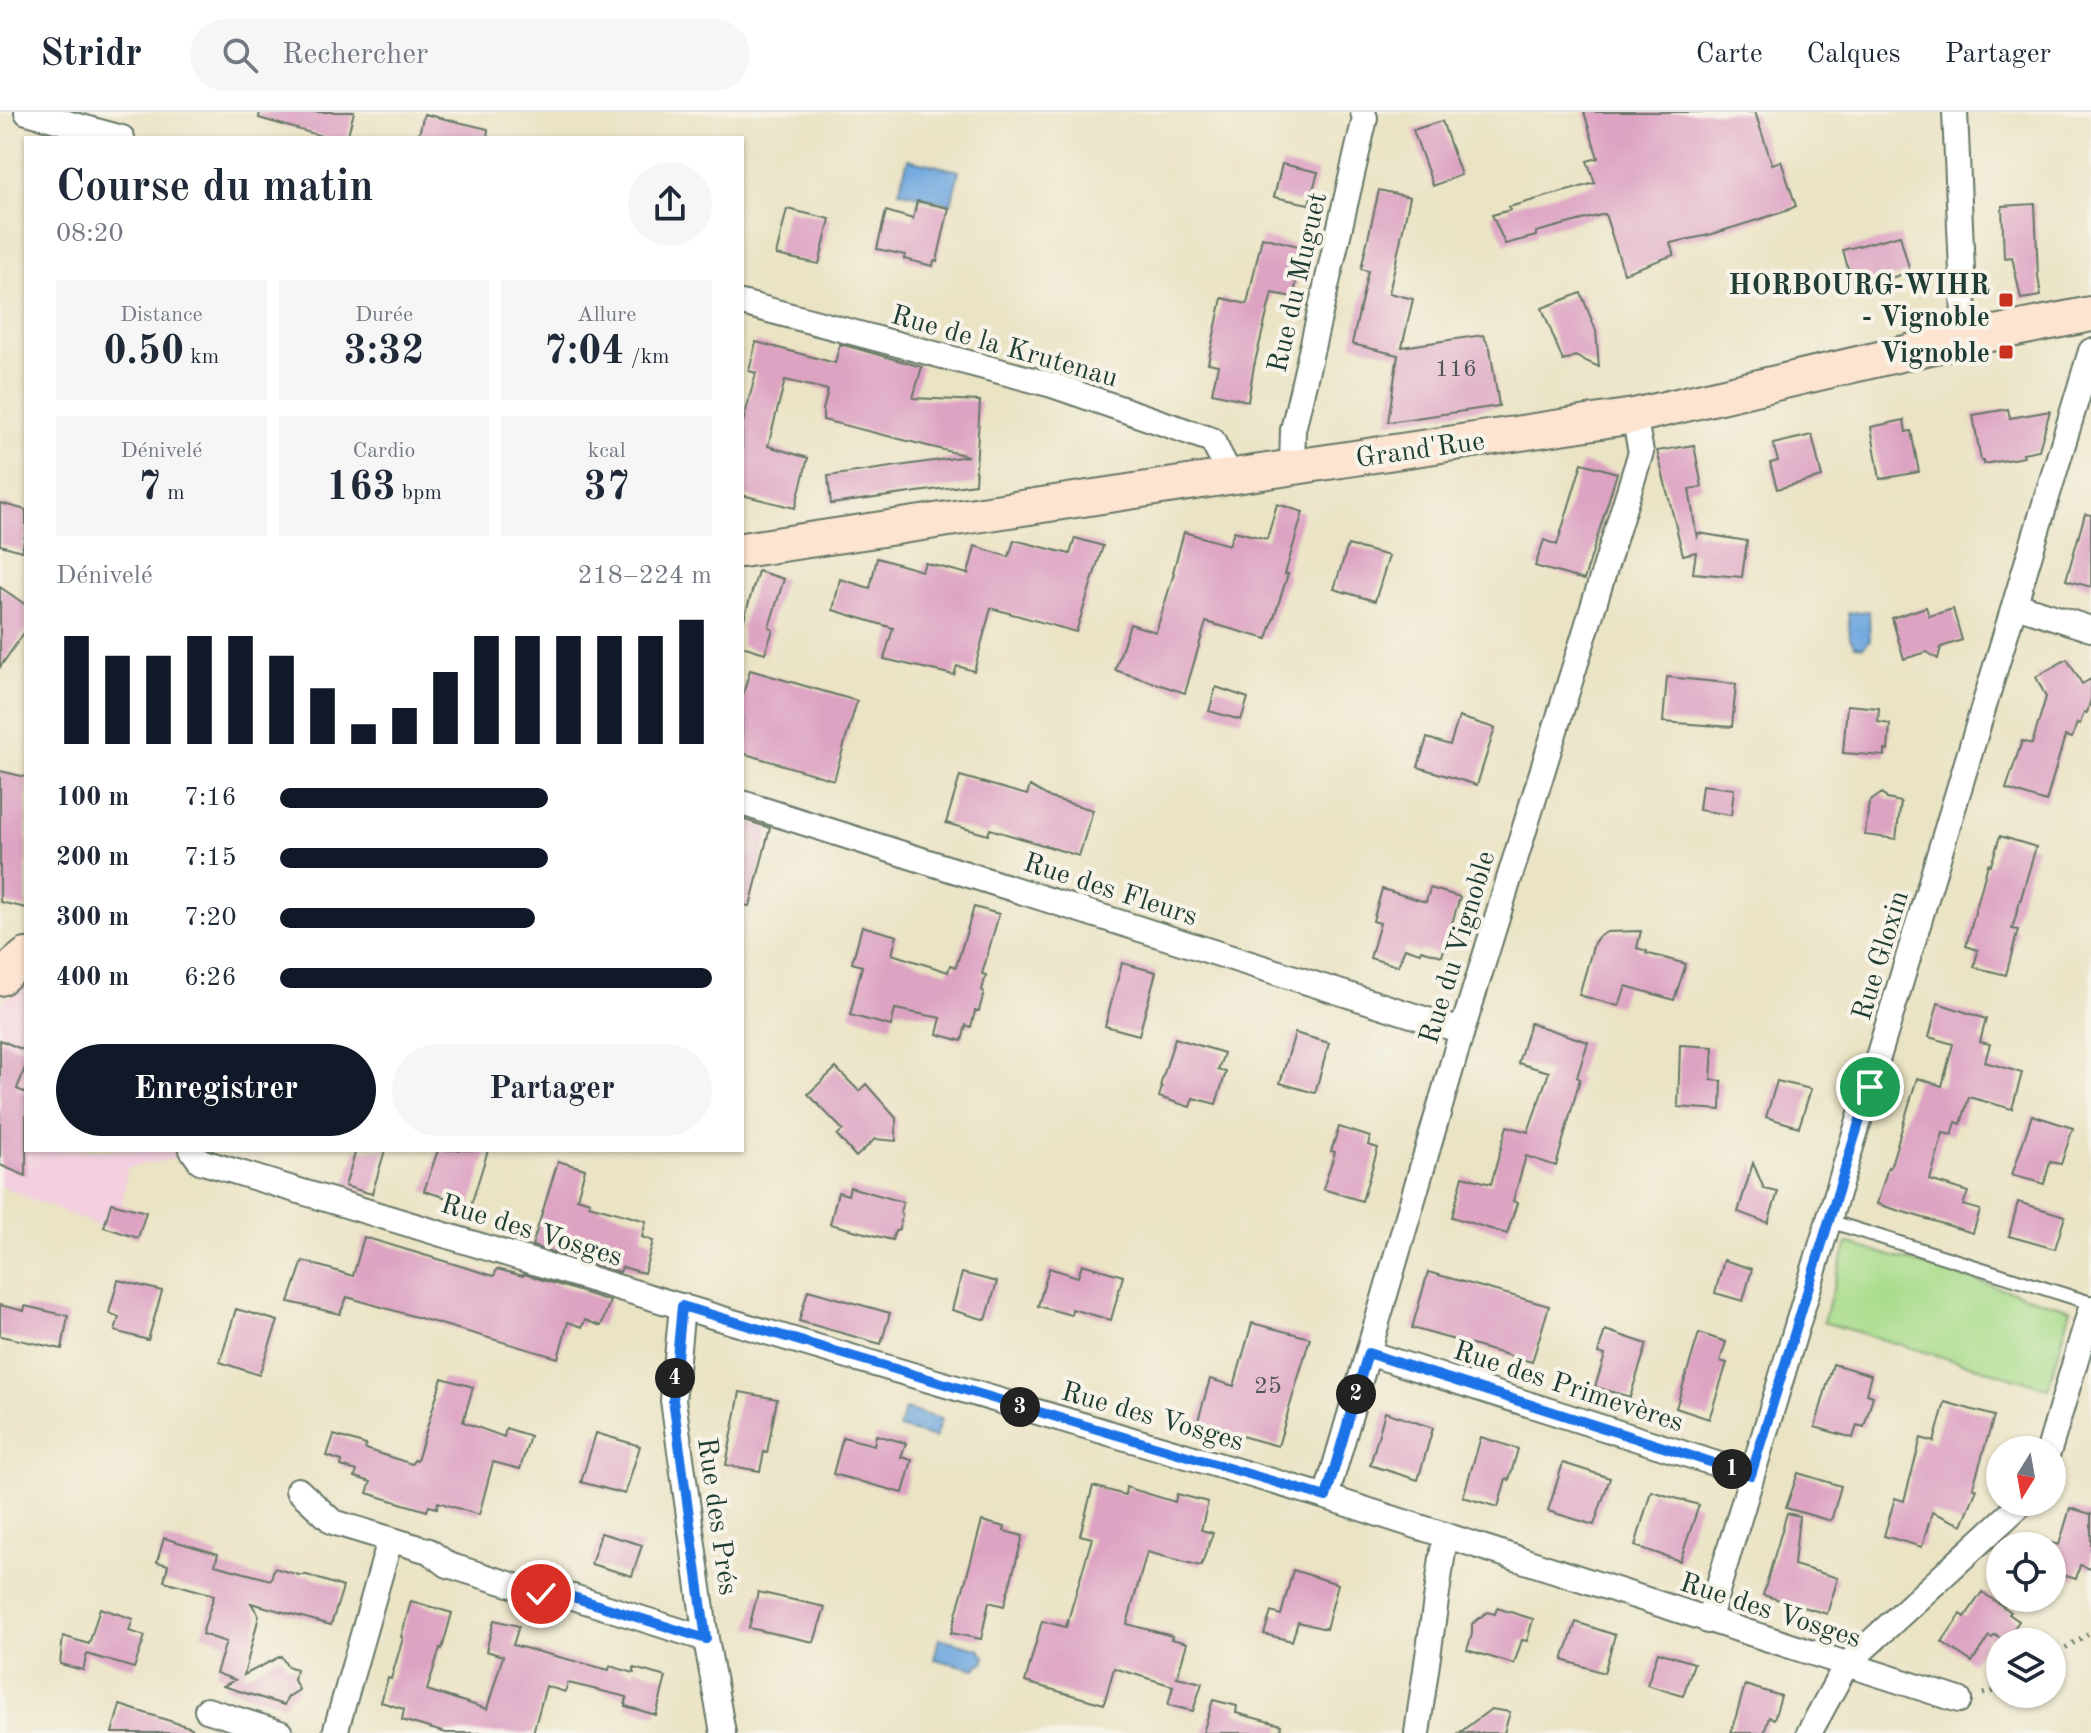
<!DOCTYPE html>
<html lang="fr">
<head>
<meta charset="utf-8">
<style>
	body { margin:0; font-family:"Old Standard TT",serif; background:#f6f6f7; color:#1f2937; height:100vh; display:flex; flex-direction:column; font-size:30px; white-space:nowrap }
	* { box-sizing:border-box; margin:0 }
	p { font-size:26px; color:#747a83 }
	.icon { flex:none; width:44px; height:44px; fill:none; stroke:currentColor; stroke-width:2; stroke-linecap:round; stroke-linejoin:round }
	.map { position:relative; flex:1; overflow:hidden }
	.details { position:absolute; left:24px; top:24px; width:720px; height:1016px; display:flex; flex-direction:column; background:#fff; border-radius:0px; box-shadow:0 2px 6px #0004 }
	.details>* { flex:none }
	.needle { width:52px; rotate:191deg }
	.fabs { position:absolute; left:1986px; top:1324px; display:grid; gap:16px }
	.fabs a { display:grid; place-items:center; width:80px; height:80px; border-radius:50%; background:#fff; box-shadow:0 2px 6px #0004; font-size:40px }
	.pin { position:absolute; display:grid; place-items:center; width:68px; height:68px; color:#fff; margin:-34px; border:4px solid #fff; border-radius:50%; box-shadow:0 2px 8px #0007 }
	.km { position:absolute; width:40px; height:40px; margin:-20px; border-radius:50%; background:#222; color:#fff; font-size:22px; line-height:40px; text-align:center }
	.round { display:grid; place-items:center; flex:none; width:84px; height:84px; border-radius:42px; background:#f6f6f7 }
	.overview { display:flex; align-items:center; justify-content:space-between; height:136px; padding:0 32px }
	h1 { font-size:44px; font-weight:700; line-height:60px }
	.stats { display:grid; grid-template-columns:repeat(3,1fr); gap:12px; height:136px; padding:8px 32px }
	.stats div { display:grid; align-content:center; border-radius:0px; background:#f6f6f7; text-align:center }
	.stats b { font-size:40px; font-weight:700 }
	.stats small { font-size:22px; font-weight:400 }
	.stats p { font-size:22px }
	.chart { height:224px; padding:16px 32px }
	.chart p { display:flex; justify-content:space-between }
	.chart svg { width:100%; height:144px; margin-top:8px; stroke:#111827; stroke-width:6 }
	.button { display:flex; gap:16px; margin-top:auto; padding:16px 32px }
	.button a { flex:1; height:92px; border-radius:48px; background:#111827; color:#fff; font-size:32px; font-weight:700; line-height:92px; text-align:center }
	.button a+a { background:#f6f6f7; color:#1f2937 }
	ul { padding:0 32px; list-style:none; font-size:26px }
	li { display:grid; grid-template-columns:128px 96px 1fr; align-items:center; height:60px }
	li i { height:20px; border-radius:10px; background:#111827 }
	header { display:flex; align-items:center; gap:48px; box-sizing:border-box; height:112px; padding:0 40px; background:#fff; border-bottom:2px solid #e0e1e3 }
	header strong { font-size:38px }
	nav { display:flex; gap:44px; margin-inline-start:auto; font-size:28px }
	.search { width:560px; height:72px; background:#f6f6f7; display:flex; align-items:center; gap:20px; box-sizing:border-box; padding:0 28px; border-radius:44px; color:#747a83; font-size:30px }
	.map>svg:first-child { display:block }
	.built { fill:#f3cfdf }
	.green { fill:#a9dc8b; stroke:#648c60; stroke-width:2 }
	.water { fill:#71a8df; stroke:#48728a; stroke-width:2 }
	.building { fill:#dda3c2 }
	.lines { fill:none; stroke-linecap:round; stroke-linejoin:round }
	.lane-casing { stroke:#676; stroke-width:16 }
	.street-casing { stroke:#676; stroke-width:28 }
	.secondary-casing { stroke:#676; stroke-width:38 }
	.path { stroke:#676; stroke-width:5; stroke-dasharray:2 6; stroke-linecap:butt }
	.lane { stroke:#fff; stroke-width:12 }
	.street { stroke:#fff; stroke-width:24 }
	.secondary { stroke:#fde4d1; stroke-width:34 }
	.route-casing { stroke:#fff; stroke-width:16 }
	.route { stroke:#1a73e8; stroke-width:10 }
	.poi-dot { fill:#c8321e; stroke:#f7f3e8; stroke-width:3 }
	.labels { text-anchor:middle; stroke-width:8; stroke-linejoin:round; paint-order:stroke }
	.number-label { font-size:24px; fill:#4e5658 }
	.street-label { font-size:28px; fill:#1f3d34; stroke:#f7f3e8 }
	.poi-label { font-size:28px; font-weight:bold; fill:#1f3d34; stroke:#f7f3e8; text-anchor:end }
</style>
</head>
<body>
<header>
<strong>Stridr</strong>
<div class="search"><svg class="icon" aria-label="search" viewBox="0 0 24 24"><circle cx="10" cy="10" r="6"/><path d="M15 15l6 6"/></svg>Rechercher</div>
<nav><a>Carte</a><a>Calques</a><a>Partager</a></nav>
</header>
<div class="map">
<svg width="2091" height="1621" viewBox="0 0 2091 1621">
	<rect width="100%" height="100%" fill="#f7f3e8"/>
	<filter id="ink" filterUnits="userSpaceOnUse"><feTurbulence type="fractalNoise" baseFrequency=".0125" numOctaves="2"/><feDisplacementMap in="SourceGraphic" scale="16" xChannelSelector="R" yChannelSelector="G"/><feConvolveMatrix kernelMatrix="1 2 1 2 8 2 1 2 1" color-interpolation-filters="sRGB"/></filter>
	<filter id="wash" filterUnits="userSpaceOnUse"><feTurbulence type="fractalNoise" baseFrequency=".006" numOctaves="4" result="noise"/><feDisplacementMap in="SourceGraphic" scale="32" xChannelSelector="R" yChannelSelector="G"/><feGaussianBlur stdDeviation="1.8" result="paint"/><feColorMatrix in="noise" values="0 0 0 0 0 0 0 0 0 0 0 0 0 0 0 0 0 1.4 0 .05"/><feComposite in="paint" operator="in"/></filter>
	<g filter="url(#wash)">
		<rect width="100%" height="100%" fill="#eae3c4"/>
		<!-- built -->
		<path class="built" d="M26,870V1038H172L178,1046L127,1056L118,1122L0,1074V891Z"/>
		<!-- green -->
		<path class="green" d="M1847,1131L2071,1197L2048,1276L1823,1210Z"/>
		<!-- water -->
		<path class="water" d="M908,47L959,59L951,92L899,79Z
			M1869,499L1870,528L1863,535L1855,534L1850,526L1848,501Z
			M905,1297L941,1307L935,1326L899,1316Z
			M939,1526L981,1537V1540L985,1544V1550L978,1553L976,1557L934,1547Z"/>
		<g id="blocks">
			<!-- building -->
			<path class="building" d="M260,0H354L347,26H328L259,6Z
				M1584,0H1755L1772,52L1781,49L1796,94L1786,99L1709,123L1670,131L1674,143L1624,161L1605,102L1536,120V124L1505,132L1492,103L1510,98L1509,95L1595,71L1587,49L1598,46Z
				M424,2L488,17L487,26H418Z
				M1442,9L1461,63L1433,74L1413,18Z
				M1282,52L1318,60L1309,92L1274,85Z
				M1379,78L1410,85L1389,181L1413,187L1402,235L1483,223L1490,236L1499,294L1388,310L1398,243L1352,232L1368,159L1361,157Z
				M917,89L949,96L937,149H934L933,154L904,147L905,143L877,137L886,99L913,107Z
				M2035,92L2038,164L2041,184L2021,187L2012,145L2004,146L2002,94Z
				M787,97L830,107L819,152L776,143Z
				M1900,123L1910,160L1884,168V170L1854,179L1843,138Z
				M1262,125L1298,134L1293,154L1300,155L1293,185L1272,181L1254,254L1248,289L1212,281L1218,253L1208,251L1222,186L1247,192Z
				M1581,181L1596,219L1599,255L1575,244L1563,249L1542,196Z
				M756,230L835,251L840,232L922,255L913,286L980,289L975,372L831,392L828,364L968,344L823,308V298L828,278L785,268L768,334L808,346L795,396L742,383V314L756,261L749,259Z
				M2008,297L2010,306L2050,299L2039,338L2023,341L2024,345L1984,352V349H1981L1973,303Z
				M1904,308L1906,320L1911,319L1919,360L1880,367L1871,315Z
				M1812,323L1822,365L1777,377L1770,351L1778,349L1773,332Z
				M1694,333L1702,375L1689,377L1697,427L1698,421L1747,429L1742,465L1693,461L1696,440L1683,443L1657,339Z
				M1582,351L1617,361L1584,468L1535,454L1544,428L1557,433Z
				M0,391L26,398V419L22,439L0,433Z
				M1277,392L1303,400L1285,462H1288L1267,527L1206,510L1185,581L1115,558L1130,512L1156,520L1174,461L1173,460L1184,420L1229,433L1234,419L1267,427Z
				M2085,402L2091,403V475L2066,468Z
				M1075,426L1103,434L1076,520L991,496L974,559L957,554L954,563L884,547L893,516L833,498L840,467L870,476L877,446L922,459L925,451L968,462L975,434L1009,445L1014,428L1070,442Z
				M1348,433L1389,444L1375,489L1334,477Z
				M758,459L784,467L769,515L773,518L765,541L742,534V514Z
				M0,475L26,493V518L0,555Z
				M1926,495L1929,504L1953,497L1962,528L1941,535L1938,547L1927,540L1904,547L1892,506Z
				M2067,547L2082,572L2091,567V587L2087,601L2084,600L2080,612L2077,611L2072,626L2065,624L2046,690L2006,677L2022,629L2032,632L2046,585L2036,565Z
				M750,558L857,589L834,668L742,641V586Z
				M1667,565L1736,572L1732,615L1663,610Z
				M1216,575L1248,586L1241,608L1209,599Z
				M1847,593L1879,596L1878,610L1890,612L1888,639L1885,638V644L1843,641Z
				M1459,605L1495,616L1477,673L1418,655L1427,626L1450,633Z
				M0,659L26,665V796L0,790Z
				M960,664L1027,683L1030,674L1051,686L1093,698L1079,744L990,717L988,723L946,711Z
				M1702,673L1734,677L1731,703L1699,698Z
				M1882,681L1887,687L1901,690L1896,727L1865,723L1869,690Z
				M742,707L770,716L750,794L742,793Z
				M2000,724L2036,735L2012,817L2018,818L2006,863L1974,855L1978,838L1966,834L1988,752L1991,753Z
				M1430,776L1460,785L1442,844L1421,838L1420,841L1405,836L1398,854L1370,846L1380,811L1373,809L1382,777L1426,790Z
				M974,795L999,802L982,862L986,863L982,878L984,880L979,899H975L971,915L966,913L962,929L937,922L941,906L895,897L891,914L850,903L862,854L852,851L862,814L897,824L892,842L948,860L950,853L956,855Z
				M1641,819L1637,836L1647,839L1646,841L1686,852L1674,888L1626,874L1619,894L1579,883L1594,831L1598,825L1607,820Z
				M1122,851L1156,860L1139,923L1105,914Z
				M1938,891L1986,907L1980,930L1990,932L1985,950L2022,961L2012,997L1969,985L1961,1012L1956,1010L1952,1023L1943,1021L1930,1068L1968,1080L1963,1093L1980,1098L1973,1121L1877,1092L1888,1055L1890,1056L1917,966L1942,974L1953,932L1929,925Z
				M1530,911L1588,930L1577,965L1580,967L1556,1054L1526,1044L1513,1089L1517,1091L1507,1122L1452,1105L1463,1064L1491,1072L1507,1014L1528,1020L1549,960L1518,951Z
				M1295,921L1329,931L1315,981L1280,971Z
				M1175,926L1224,941L1218,958L1226,960L1216,992L1193,986L1190,995L1159,985L1162,975L1160,974Z
				M0,928L26,939V953L17,977L26,981V1064L0,1053Z
				M1680,933L1713,935L1711,968L1722,969L1721,998L1678,995Z
				M836,956L859,979L866,972L896,1006V1029L875,1027L856,1045L837,1023L843,1018L808,982Z
				M1777,969L1811,977L1799,1015L1766,1005Z
				M2032,1003L2073,1016L2061,1052L2050,1050L2044,1072L2012,1063Z
				M1339,1015L1370,1025L1368,1033L1378,1036L1362,1089L1323,1077L1335,1040L1331,1039Z
				M356,1038H385L372,1082L345,1074Z
				M438,1038H488L471,1093L424,1079Z
				M558,1049L585,1057L577,1086L590,1090L589,1093L646,1109L642,1125L653,1129L644,1161L622,1155L620,1160L532,1134Z
				M1753,1051L1764,1077L1778,1080L1768,1111L1738,1100Z
				M850,1075L903,1090L900,1100L902,1104L899,1117L895,1119L892,1128L830,1112L838,1080L848,1083Z
				M2018,1090L2065,1104L2055,1137L2009,1124Z
				M111,1091L146,1100L138,1126L104,1115Z
				M364,1125L494,1164L497,1157L523,1164L524,1162L610,1189L601,1214L585,1208L582,1215L568,1210L558,1246L347,1185L340,1202L289,1190L303,1149L353,1164Z
				M1724,1148L1752,1157L1743,1189L1715,1181Z
				M1082,1152L1123,1164L1111,1208L1072,1197L1071,1203L1038,1194L1049,1156L1078,1165Z
				M1428,1160L1549,1194L1532,1250L1412,1216Z
				M962,1161L997,1170L986,1208L952,1198Z
				M118,1168L162,1179L148,1228L115,1219L119,1205L109,1201Z
				M808,1178L890,1201L881,1232L799,1209Z
				M0,1193L24,1199L25,1194L68,1204L62,1237L0,1224Z
				M236,1197L278,1209L259,1263L220,1250Z
				M1252,1211L1310,1226L1278,1334L1197,1312L1210,1267L1234,1274Z
				M1605,1218L1647,1232L1630,1285L1595,1275L1605,1243L1598,1241Z
				M1699,1221L1726,1230L1720,1249L1727,1251L1709,1307L1676,1296Z
				M1833,1252L1871,1263L1866,1282L1873,1284L1864,1315L1857,1313L1853,1326L1815,1315Z
				M442,1266L473,1275L463,1310L504,1325L506,1316L530,1324L520,1357L493,1350L479,1403L438,1390L437,1396L429,1394L427,1399L367,1381L371,1370L355,1365L357,1359L341,1354L342,1349L327,1344L334,1323L366,1333L365,1337L412,1352L414,1348L417,1349Z
				M740,1280L777,1287L767,1341L764,1340L760,1359L726,1353Z
				M1945,1290L1994,1304L1973,1375L1977,1377L1962,1413L1932,1400L1922,1435L1884,1424L1895,1386L1904,1389L1921,1326L1934,1330Z
				M1385,1300L1433,1316L1418,1368L1370,1353Z
				M596,1321L640,1334L625,1382L581,1370Z
				M876,1323L906,1331L901,1345L912,1348L903,1381L833,1362L843,1325L874,1333Z
				M1481,1325L1518,1337L1509,1368L1506,1367L1498,1395L1463,1385Z
				M1563,1351L1610,1366L1594,1413L1548,1399Z
				M1798,1361L1841,1374L1831,1409L1786,1396Z
				M1093,1374L1125,1383L1126,1375L1175,1390L1177,1382L1208,1390L1201,1418L1213,1421L1201,1454L1147,1440L1127,1512L1172,1524L1171,1527L1187,1531L1177,1565L1202,1571L1193,1599L1168,1593L1173,1574L1114,1556L1104,1592L1025,1570L1042,1509L1066,1515L1092,1426L1080,1423Z
				M1651,1379L1699,1393L1680,1449L1635,1434Z
				M2070,1396L2091,1402V1457L2080,1453L2076,1467L2052,1460V1431L2059,1433Z
				M1787,1401L1799,1404L1794,1453L1838,1466L1827,1502L1763,1483Z
				M982,1409L1005,1415L1004,1419L1023,1424L1004,1494L989,1490L981,1527L951,1521Z
				M601,1421L642,1433L632,1464L591,1452Z
				M164,1426L218,1442L215,1453L271,1468L274,1456L299,1463H307L343,1475L331,1513L251,1491L259,1504L244,1563L281,1544L287,1554L296,1557L294,1568L299,1578L288,1585L284,1593L223,1574L235,1568L216,1561L226,1530L202,1522L214,1483L164,1469L168,1453L157,1450Z
				M1293,1458L1338,1472L1326,1517L1298,1510L1292,1529L1264,1522L1271,1500L1281,1503Z
				M758,1480L825,1495L814,1530L749,1516Z
				M1982,1480L2011,1500L2009,1502L2019,1509L2005,1530L1995,1523L1992,1526L1989,1524L1972,1550L1942,1530L1961,1502L1965,1505Z
				M411,1489L452,1501L442,1537L440,1536L427,1578L487,1597L503,1544L486,1539L494,1508L519,1514L513,1533L609,1558L610,1554L634,1561V1556L666,1565L656,1603L625,1594L627,1585L568,1571L565,1580L546,1574L533,1621H446L402,1608L404,1597L381,1590L388,1566L391,1567L403,1526L401,1525Z
				M100,1496L133,1507L129,1519L145,1524L134,1556L87,1542L83,1558L60,1552L63,1524L89,1532Z
				M1497,1496L1533,1507L1527,1529L1522,1528L1514,1552L1467,1538L1472,1522V1512L1487,1500L1495,1502Z
				M1576,1510L1615,1523L1604,1561L1563,1548Z
				M1658,1540L1694,1551L1683,1584L1647,1573Z
				M1745,1573L1781,1584L1774,1607L1769,1605L1764,1621H1731Z
				M1213,1588L1237,1594L1236,1601L1281,1613L1280,1621H1203Z
				M120,1593L192,1616V1621H112Z
				M1491,1597L1510,1600L1504,1621H1459Z"/>
		</g>
	</g>
	<g filter="url(#ink)">
		<use href="#blocks" fill-opacity="0" stroke="#676" stroke-width="2"/>
		<g class="lines">
			<!-- lane casing -->
			<g class="lane-casing">
				<path id="lane" d="M1829,1109L2091,1191"/>
			</g>
			<!-- street casing -->
			<g class="street-casing">
				<path id="street" d="M27,0L122,26
					M1955,0L1965,227
					M742,191L1052,273L1212,328L1230,363
					M1292,355L1293,318L1365,6L1363,0
					M2016,493L2091,517
					M742,691L1462,919
					M192,1038L200,1049L736,1211L1326,1385L1959,1588
					M682,1194L673,1288L706,1527L723,1621
					M1368,1241L1751,1363
					M2049,1338L2091,1196
					M298,1378L333,1410L429,1439L448,1453L541,1482L573,1485L706,1527
					M1326,1385L1462,919L1641,340L1634,304
					M1708,1509L2091,239
					M207,1598L280,1621
					M335,1621L390,1428
					M1417,1621L1445,1425
					M1809,1621L1846,1553L2023,1390"/>
			</g>
			<!-- secondary casing -->
			<g class="secondary-casing">
				<path id="secondary" d="M742,438L1634,304L1965,227L2091,202
					M0,866L26,844"/>
			</g>
			<!-- path -->
			<path class="path" d="M2052,1544L2091,1520
				M1983,1582L2000,1577"/>
			<!-- lane -->
			<use href="#lane" class="lane"/>
			<!-- street -->
			<use href="#street" class="street"/>
			<!-- secondary -->
			<use href="#secondary" class="secondary"/>
		</g>
	</g>
	<g class="lines" filter="url(#ink)">
		<!-- route casing -->
		<g class="route-casing">
			<path id="route" d="M541,1482L573,1485L706,1527L673,1288L682,1194L1326,1385L1368,1241L1751,1363L1870,975"/>
		</g>
		<!-- route -->
		<use href="#route" class="route"/>
	</g>
	<!-- markers -->
	<g class="poi-dot">
		<rect x="1998" y="180" width="16" height="16" rx="4"/>
		<rect x="1998" y="232" width="16" height="16" rx="4"/>
	</g>
	<g class="labels">
		<!-- number labels -->
		<g class="number-label">
			<text x="1456" y="264">116</text>
			<text x="1268" y="1281">25</text>
		</g>
		<!-- street labels -->
		<g class="street-label">
			<text transform="translate(1296 170) rotate(-77)" y="10">Rue du Muguet</text>
			<text transform="translate(1005 233) rotate(16)" y="10">Rue de la Krutenau</text>
			<text transform="translate(1420 336) rotate(-8)" y="10">Grand'Rue</text>
			<text transform="translate(1111 776) rotate(18)" y="10">Rue des Fleurs</text>
			<text transform="translate(1456 835) rotate(-73)" y="10">Rue du Vignoble</text>
			<text transform="translate(1879 843) rotate(-73)" y="10">Rue Gloxin</text>
			<text transform="translate(532 1117) rotate(17)" y="10">Rue des Vosges</text>
			<text transform="translate(1569 1273) rotate(18)" y="10">Rue des Primevères</text>
			<text transform="translate(1153 1303) rotate(16)" y="10">Rue des Vosges</text>
			<text transform="translate(719 1404) rotate(82)" y="10">Rue des Prés</text>
			<text transform="translate(1771 1497) rotate(18)" y="10">Rue des Vosges</text>
		</g>
		<!-- poi labels -->
		<g class="poi-label">
			<text x="1990" y="182">HORBOURG-WIHR<tspan x="1990" dy="32">- Vignoble</tspan></text>
			<text x="1990" y="250">Vignoble</text>
		</g>
	</g>
</svg>
<div class="fabs">
<a><svg class="needle" viewBox="-14 -14 28 28"><path d="M0-13l5 13h-10z" fill="#e53935"/><path d="M0 13l5-13h-10z" fill="#747a83"/></svg></a>
<a><svg class="icon" aria-label="locate" viewBox="0 0 24 24"><circle cx="12" cy="12" r="6"/><path d="M12 2v4M12 18v4M2 12h4M18 12h4"/></svg></a>
<a><svg class="icon" aria-label="layers" viewBox="0 0 24 24"><path d="M12 4l9 5-9 5-9-5zM3 14l9 5 9-5"/></svg></a>
</div>
<div class="pin" style="left:1870px;top:975px;background:#1e9e55"><svg class="icon" aria-label="arrive" viewBox="0 0 24 24"><path d="M6 21V4h12l-3 4 3 4H6"/></svg></div>
<div class="pin" style="left:541px;top:1482px;background:#d93025"><svg class="icon" aria-label="check" viewBox="0 0 24 24"><path d="M5 12l5 5 9-10"/></svg></div>
<b class="km" style="left:1732px;top:1357px">1</b>
<b class="km" style="left:1356px;top:1282px">2</b>
<b class="km" style="left:1020px;top:1295px">3</b>
<b class="km" style="left:675px;top:1266px">4</b>
<section class="details">
<div class="overview"><div><h1>Course du matin</h1><p>08:20</p></div><a class="round"><svg class="icon" aria-label="share" viewBox="0 0 24 24"><path d="M12 15V3M7 8l5-5 5 5M5 13v7h14v-7"/></svg></a></div>
<div class="stats">
<div><p>Distance</p><b>0.50<small> km</small></b></div>
<div><p>Durée</p><b>3:32</b></div>
<div><p>Allure</p><b>7:04<small> /km</small></b></div>
</div>
<div class="stats">
<div><p>Dénivelé</p><b>7<small> m</small></b></div>
<div><p>Cardio</p><b>163<small> bpm</small></b></div>
<div><p>kcal</p><b>37</b></div>
</div>
<div class="chart"><p><span>Dénivelé</span>218–224 m</p>
<svg viewBox="0 0 160 44" preserveAspectRatio="none"><path d="M5 44V11M15 44V17M25 44V17M35 44V11M45 44V11M55 44V17M65 44V27M75 44V38M85 44V33M95 44V22M105 44V11M115 44V11M125 44V11M135 44V11M145 44V11M155 44V6"/></svg>
</div>
<ul>
<li><b>100 m</b>7:16<i style="width:62%"></i></li>
<li><b>200 m</b>7:15<i style="width:62%"></i></li>
<li><b>300 m</b>7:20<i style="width:59%"></i></li>
<li><b>400 m</b>6:26<i style="width:100%"></i></li>
</ul>
<div class="button"><a>Enregistrer</a><a>Partager</a></div>
</section>
</div>
</body>
</html>
